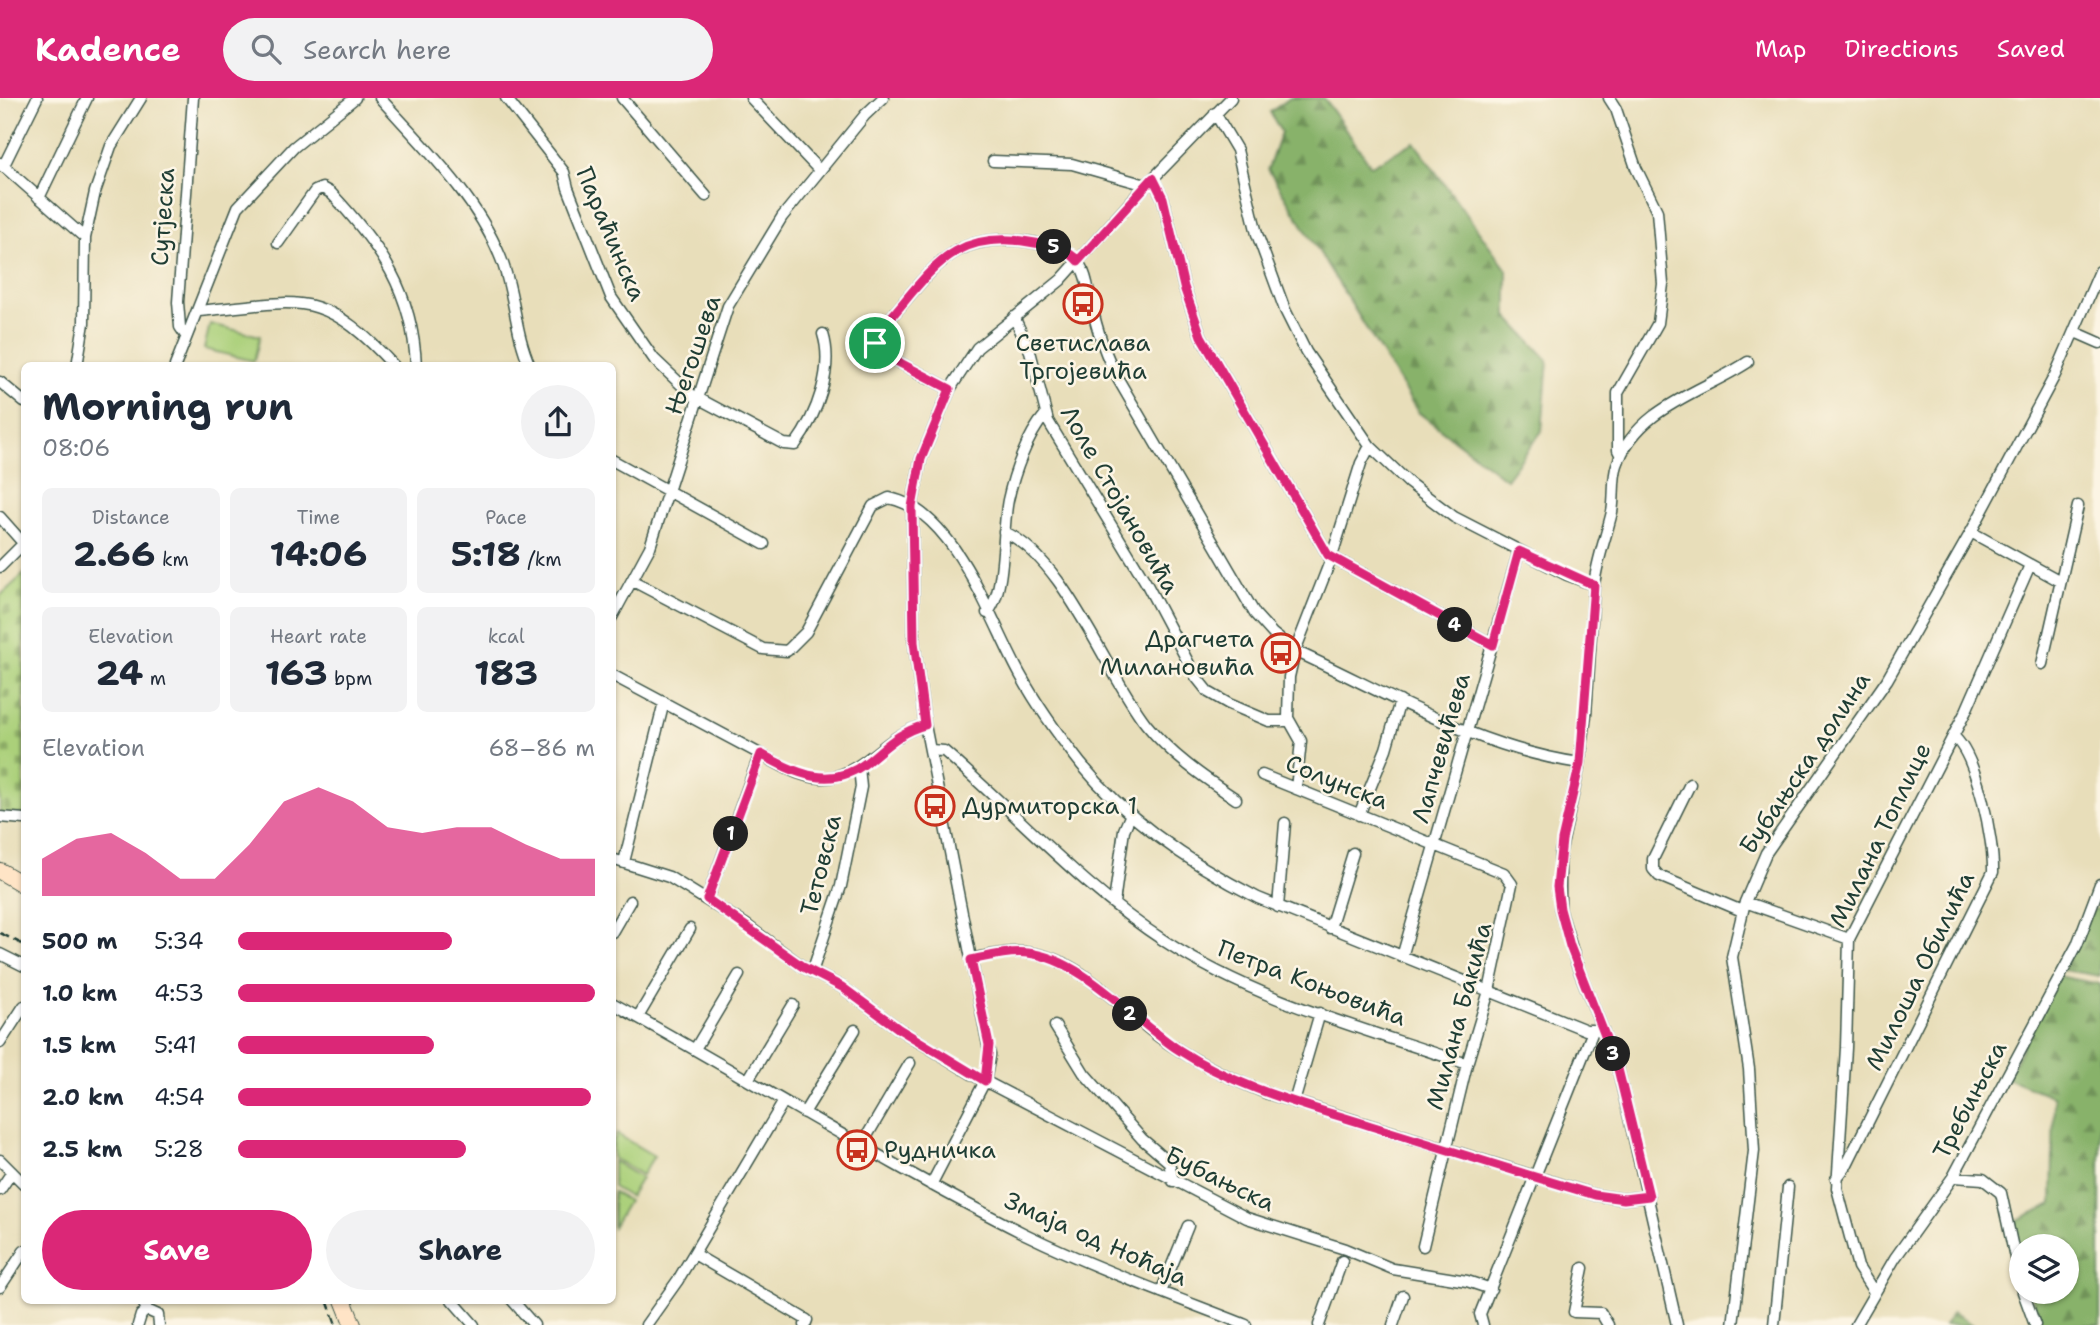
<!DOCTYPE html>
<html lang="en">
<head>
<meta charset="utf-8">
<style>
	body { margin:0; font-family:"Shantell Sans",sans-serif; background:#f2f2f3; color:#1f2937; height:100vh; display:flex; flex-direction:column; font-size:26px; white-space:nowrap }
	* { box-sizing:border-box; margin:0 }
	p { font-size:23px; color:#747a83 }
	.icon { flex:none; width:38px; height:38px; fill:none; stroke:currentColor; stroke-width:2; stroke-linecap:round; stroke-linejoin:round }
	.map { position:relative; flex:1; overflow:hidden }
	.drawer { position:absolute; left:21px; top:264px; width:595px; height:942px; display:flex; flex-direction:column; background:#fff; border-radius:10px; box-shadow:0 2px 5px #0004 }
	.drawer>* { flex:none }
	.controls { position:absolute; left:2009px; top:1136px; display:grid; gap:14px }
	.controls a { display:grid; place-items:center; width:70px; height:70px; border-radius:50%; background:#fff; box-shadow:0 2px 5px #0004; font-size:35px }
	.pin { position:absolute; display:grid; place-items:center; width:60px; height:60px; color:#fff; margin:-30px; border:4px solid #fff; border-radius:50%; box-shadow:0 2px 7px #0007 }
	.km { position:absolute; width:35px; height:35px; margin:-18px; border-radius:50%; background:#222; color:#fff; font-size:19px; line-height:35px; text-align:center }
	.round { display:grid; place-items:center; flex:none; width:74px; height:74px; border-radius:37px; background:#f2f2f3 }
	.head { display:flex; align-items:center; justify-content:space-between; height:119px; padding:0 21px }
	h1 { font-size:38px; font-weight:700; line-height:52px }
	.metrics { display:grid; grid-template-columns:repeat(3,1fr); gap:10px; height:119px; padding:7px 21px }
	.metrics div { display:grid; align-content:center; border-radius:10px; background:#f2f2f3; text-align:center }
	.metrics b { font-size:35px; font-weight:700 }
	.metrics small { font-size:19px; font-weight:400 }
	.metrics p { font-size:19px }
	.chart { height:196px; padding:14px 21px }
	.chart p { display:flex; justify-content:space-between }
	.chart svg { width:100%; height:126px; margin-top:7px; fill:#db2777; opacity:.7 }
	.primary-button { display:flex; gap:14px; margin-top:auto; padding:14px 21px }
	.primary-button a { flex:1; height:80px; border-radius:42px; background:#db2777; color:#fff; font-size:28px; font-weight:700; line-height:80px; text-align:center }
	.primary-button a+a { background:#f2f2f3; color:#1f2937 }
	ul { padding:0 21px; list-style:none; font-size:23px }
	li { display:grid; grid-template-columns:112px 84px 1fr; align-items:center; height:52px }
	li i { height:18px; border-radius:9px; background:#db2777 }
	header { display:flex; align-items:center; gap:42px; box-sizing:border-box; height:98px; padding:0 35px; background:#db2777; color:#fff }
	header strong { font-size:33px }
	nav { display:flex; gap:38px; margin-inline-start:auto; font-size:24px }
	.search { width:490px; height:63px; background:#f2f2f3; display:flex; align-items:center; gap:18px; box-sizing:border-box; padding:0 24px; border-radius:38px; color:#747a83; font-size:26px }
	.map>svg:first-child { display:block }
	.forest { fill:url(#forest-firs); stroke:#54784f; stroke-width:2 }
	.cemetery { fill:url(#cemetery-stones); stroke:#658657; stroke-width:2 }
	.garden { fill:#abd07a; stroke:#658657; stroke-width:2 }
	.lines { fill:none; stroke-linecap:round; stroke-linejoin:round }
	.street-casing { stroke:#3d5548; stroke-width:13 }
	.secondary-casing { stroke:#3d5548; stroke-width:18 }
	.street { stroke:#fff; stroke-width:10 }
	.secondary { stroke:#ffe4c6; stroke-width:16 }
	.rail { stroke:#1f3d34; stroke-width:2.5; stroke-dasharray:10 5; stroke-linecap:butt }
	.route-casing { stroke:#fff; stroke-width:14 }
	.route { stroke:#db2777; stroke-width:9 }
	.labels { text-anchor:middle; stroke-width:5; stroke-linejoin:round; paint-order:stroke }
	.street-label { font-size:24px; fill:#1f3d34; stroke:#fcf5e5 }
	.poi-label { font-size:24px; fill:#1f3d34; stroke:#fcf5e5; text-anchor:start }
</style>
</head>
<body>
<header>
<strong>Kadence</strong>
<div class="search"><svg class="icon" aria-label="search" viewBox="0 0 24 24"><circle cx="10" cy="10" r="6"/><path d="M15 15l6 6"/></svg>Search here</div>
<nav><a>Map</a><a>Directions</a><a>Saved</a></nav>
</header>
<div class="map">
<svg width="2100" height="1227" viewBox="0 0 2100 1227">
	<defs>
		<pattern id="forest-firs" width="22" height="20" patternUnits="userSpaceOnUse" patternTransform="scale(1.75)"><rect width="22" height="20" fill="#88b26a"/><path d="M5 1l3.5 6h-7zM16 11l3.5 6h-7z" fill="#6f9258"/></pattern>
		<pattern id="cemetery-stones" width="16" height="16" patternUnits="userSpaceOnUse" patternTransform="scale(1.75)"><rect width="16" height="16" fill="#abd07a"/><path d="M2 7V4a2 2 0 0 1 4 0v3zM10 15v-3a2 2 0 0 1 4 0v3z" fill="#8baa65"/></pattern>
	</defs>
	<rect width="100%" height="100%" fill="#fcf5e5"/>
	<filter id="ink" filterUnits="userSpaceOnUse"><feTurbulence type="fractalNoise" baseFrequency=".0143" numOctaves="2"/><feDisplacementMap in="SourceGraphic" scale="14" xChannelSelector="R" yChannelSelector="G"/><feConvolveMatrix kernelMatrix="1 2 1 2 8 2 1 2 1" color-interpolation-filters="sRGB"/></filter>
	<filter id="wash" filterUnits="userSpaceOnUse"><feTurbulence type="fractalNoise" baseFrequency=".00686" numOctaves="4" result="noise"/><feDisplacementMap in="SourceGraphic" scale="28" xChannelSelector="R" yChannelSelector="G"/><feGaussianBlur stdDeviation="1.57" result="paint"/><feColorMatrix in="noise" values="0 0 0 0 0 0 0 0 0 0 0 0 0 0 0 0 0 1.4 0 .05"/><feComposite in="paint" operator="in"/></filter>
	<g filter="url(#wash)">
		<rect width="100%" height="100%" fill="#e8deba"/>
		<!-- forest -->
		<path class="forest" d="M1290,0H1324L1371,68L1414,44L1507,172V218L1548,262L1542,333L1506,381L1418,314L1268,71L1281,34L1270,14Z
			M2100,810V878L2063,872L2090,813Z
			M2058,878L2100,886V1227H2042L2030,1194H2067V1148H2021V1158L2013,1124L2052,1106L2054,999L2007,980Z
			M1953,1214L1973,1227H1944Z"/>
		<!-- cemetery -->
		<path class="cemetery" d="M24,476V716L0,715V498Z"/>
		<!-- garden -->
		<path class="garden" d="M210,226L260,238L254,263L204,251Z
			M617,1036L654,1058L642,1077L613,1060V1044Z
			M613,1063L641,1080L630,1099L613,1089Z
			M613,1094L628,1103L613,1129Z"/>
	</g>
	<g filter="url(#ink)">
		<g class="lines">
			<!-- street casing -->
			<g class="street-casing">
				<path id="street" d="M380,0C424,49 475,97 500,158C515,193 514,233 530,268
					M506,0L564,74L568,90L611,199L654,261L692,297L784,346L795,347C817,317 834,271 823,236
					M622,0L706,98
					M751,0L819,72
					M1609,0L1616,11L1636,70L1657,113L1663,186L1658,225L1618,295V352L1621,358
					M1215,15L1237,52L1257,136L1285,212L1306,254L1370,348L1409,385L1454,419L1567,477L1594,487
					M993,63L1072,66L1146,87
					M0,65L85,140
					M3,69L37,0
					M1153,81L1163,100L1184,189L1201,238L1328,457L1493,547
					M39,100L87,0
					M278,145L315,93L322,90L331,95C380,147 413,194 416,268
					M199,213C299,204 320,187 394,268
					M1014,219L1030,253L1048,323L1145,483L1196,579L1208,594L1229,606L1269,623H1289
					M2075,234L2100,245
					M186,238L180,229L178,204L193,0
					M77,268L84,225L85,140L95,94L111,48L141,0
					M175,268L238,109L294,49L355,0
					M0,284L24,304
					M950,291L879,254L875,245L879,233C931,176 949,128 1036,145C1054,149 1071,151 1081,169C1088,180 1088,193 1091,205C1097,232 1105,257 1118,281L1255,516L1273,536L1295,553C1389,596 1476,650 1580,665
					M612,362L764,446
					M0,419L24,446
					M1004,434C1063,458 1106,575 1146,626C1171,657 1203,679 1236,701
					M1971,434L2060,483
					M0,469L24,445
					M633,483L763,551L787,553L806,534L873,408L889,400C956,413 991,525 1021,578C1038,609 1059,638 1081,666C1128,723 1193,767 1258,800L1586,932H1603
					M987,515C1006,496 1002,430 1008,402C1014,375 1027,338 1045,317
					M612,519L650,449L728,208L782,119L865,17L883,0
					M2042,566L2078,408
					M612,577L788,671C853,703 872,640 925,627
					M931,652L944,653C1018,717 1084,791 1166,844C1256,903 1366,931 1467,966
					M1262,677L1504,775L1512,786L1489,893L1467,966L1423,1148
					M1690,686L1653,761V771L1659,778L1742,813
					M1296,691L1301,643L1288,620L1289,579L1295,553L1331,461L1361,365L1370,348
					M1359,717L1386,651L1400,603
					M0,719L24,721
					M612,761L669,779L745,826L803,869L842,889L899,931L975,978L1247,1120L1345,1151L1393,1171L1467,1183L1491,1191
					M624,764L664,604
					M707,801L760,656
					M1745,804L1849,841
					M1114,805L1124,732L1131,716
					M1278,809L1285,725
					M1330,830L1353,755
					M612,834L630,803
					M0,856L24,868
					M1402,859L1519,453
					M971,861C986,858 1002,854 1018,854C1076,854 1119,910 1162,941C1195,964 1229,980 1266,995L1595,1097L1624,1101L1649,1098
					M812,874L841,788L861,689L859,669
					M612,905C750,981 884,1065 1025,1136C1097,1171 1172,1198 1246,1227
					M638,919L690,831
					M1055,928L1084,975L1142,1041L1169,1064L1173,1083
					M0,945L24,908
					M695,951L739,877
					M748,982L793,907
					M1294,1004L1320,915
					M804,1015L855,932
					M861,1048L910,965
					M0,1062L24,1086
					M1953,1079L1983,1081L2001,1095L2021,1187
					M1836,1081L1846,1068L1993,774C1994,743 1977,657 1953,638
					M931,1087L985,983L990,957L925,627L914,544L912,409L921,361L950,291L977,250L1061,182L1136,98L1231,0
					M0,1092L12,1074
					M694,1156L807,1222L805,1227
					M1583,1170L1574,1214L1601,1215L1608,1227
					M0,1189L24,1153
					M1161,1194L1188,1128
					M1874,1194L1858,1169L1837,1090L1846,950L1849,841L1966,613L2030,467
					M2023,1194L2035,1227
					M142,1202L147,1212L158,1217L159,1227
					M452,1202L474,1227
					M512,1202L534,1227
					M138,1227L141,1217L147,1212
					M646,1227L678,1182L784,1003
					M1319,1227L1342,1163
					M1393,1227L1403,1198
					M1483,1227L1480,1216L1593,933
					M1677,1227L1618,971L1576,864L1560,811V756L1580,665L1586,617L1594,487C1597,462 1606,439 1612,414C1615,399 1612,381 1617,367C1637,309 1703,294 1748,264
					M1733,1227L1754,1053L1749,971L1732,859L1745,804L1766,755L1887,582L1971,434L2055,277L2100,173
					M1774,1227L1788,1089
					M1856,1227L1895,1160L1953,1079L2077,847L2100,786"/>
			</g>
			<!-- secondary casing -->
			<g class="secondary-casing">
				<path id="secondary" d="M0,773L24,787
					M343,1202L353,1227"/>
			</g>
			<!-- street -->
			<use href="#street" class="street"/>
			<!-- secondary -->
			<use href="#secondary" class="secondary"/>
			<!-- rail -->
			<path class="rail" d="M0,835L24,847
				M327,1202L336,1227"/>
		</g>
	</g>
	<g class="lines" filter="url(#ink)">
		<!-- route casing -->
		<g class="route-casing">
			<path id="route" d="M1153,80L1163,100L1184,189L1201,238L1328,457L1493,547L1519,453L1594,487L1580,665L1562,742L1557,789L1560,811L1570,848L1618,971L1649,1098L1624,1101L1595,1097C1520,1075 1446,1051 1371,1028C1305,1007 1237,990 1179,952C1134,923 1083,861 1028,855C1009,853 990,858 971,862L989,947L985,983L899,931L842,889L803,869L707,801L761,656C795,675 831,693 867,664C887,648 899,634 925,627L914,544L912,409L921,361L950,291L879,254L875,245L879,233C931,176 949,128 1035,145C1051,148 1067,150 1078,163Z"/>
		</g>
		<!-- route -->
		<use href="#route" class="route"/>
	</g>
	<!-- icons -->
	<defs>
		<g id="bus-ring" transform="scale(2.0125)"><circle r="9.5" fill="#fcf5e5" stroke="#c8321e" stroke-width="1.5"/><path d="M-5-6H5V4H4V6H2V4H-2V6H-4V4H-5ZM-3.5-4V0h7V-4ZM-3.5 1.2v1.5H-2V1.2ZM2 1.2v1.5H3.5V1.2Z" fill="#c8321e"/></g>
	</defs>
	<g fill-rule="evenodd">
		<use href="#bus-ring" x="1083" y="206"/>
		<use href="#bus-ring" x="1281" y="555"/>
		<use href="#bus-ring" x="935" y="708"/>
		<use href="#bus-ring" x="857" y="1052"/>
	</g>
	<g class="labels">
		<!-- street labels -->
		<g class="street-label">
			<text transform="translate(163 119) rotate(-86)" y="8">Сутјеска</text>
			<text transform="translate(611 136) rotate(67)" y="8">Параћинска</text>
			<text transform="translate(693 257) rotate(-71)" y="8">Његошева</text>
			<text transform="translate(1120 402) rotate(60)" y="8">Лоле Стојановића</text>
			<text transform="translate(1441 650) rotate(-74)" y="8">Лапчевићева</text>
			<text transform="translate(1805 665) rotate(-56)" y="8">Бубањска долина</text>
			<text transform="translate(1337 684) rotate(22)" y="8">Солунска</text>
			<text transform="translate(1880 737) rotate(-64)" y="8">Милана Топлице</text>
			<text transform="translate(821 767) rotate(-76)" y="8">Тетовска</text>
			<text transform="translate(1920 873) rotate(-64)" y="8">Милоша Обилића</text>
			<text transform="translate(1312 885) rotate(21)" y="8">Петра Коњовића</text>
			<text transform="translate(1459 918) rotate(-75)" y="8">Милана Бакића</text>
			<text transform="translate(1970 1002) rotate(-62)" y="8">Требињска</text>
			<text transform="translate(1220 1081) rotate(26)" y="8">Бубањска</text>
			<text transform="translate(1096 1141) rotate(24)" y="8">Змаја од Ноћаја</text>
		</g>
		<!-- poi labels -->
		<g class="poi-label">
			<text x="1083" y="253" text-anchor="middle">Светислава<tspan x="1083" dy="28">Тргојевића</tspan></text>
			<text x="1254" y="549" text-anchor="end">Драгчета<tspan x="1254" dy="28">Милановића</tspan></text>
			<text x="962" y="716">Дурмиторска 1</text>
			<text x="884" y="1060">Рудничка</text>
		</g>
	</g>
</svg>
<div class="controls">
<a><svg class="icon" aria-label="layers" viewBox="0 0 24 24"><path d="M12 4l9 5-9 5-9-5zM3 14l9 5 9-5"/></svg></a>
</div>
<div class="pin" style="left:875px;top:245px;background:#1e9e55"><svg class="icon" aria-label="arrive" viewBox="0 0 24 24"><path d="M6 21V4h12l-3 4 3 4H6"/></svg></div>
<b class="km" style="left:731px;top:736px">1</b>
<b class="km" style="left:1130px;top:916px">2</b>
<b class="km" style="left:1613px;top:956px">3</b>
<b class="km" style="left:1455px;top:527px">4</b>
<b class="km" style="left:1054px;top:149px">5</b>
<section class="drawer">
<div class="head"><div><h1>Morning run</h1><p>08:06</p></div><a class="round"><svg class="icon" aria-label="share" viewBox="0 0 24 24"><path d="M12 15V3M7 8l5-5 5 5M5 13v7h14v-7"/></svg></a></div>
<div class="metrics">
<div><p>Distance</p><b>2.66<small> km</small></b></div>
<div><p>Time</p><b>14:06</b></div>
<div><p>Pace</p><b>5:18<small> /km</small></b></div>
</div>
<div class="metrics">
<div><p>Elevation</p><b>24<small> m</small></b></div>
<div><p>Heart rate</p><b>163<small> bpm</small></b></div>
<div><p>kcal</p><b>183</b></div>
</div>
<div class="chart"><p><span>Elevation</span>68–86 m</p>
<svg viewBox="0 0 160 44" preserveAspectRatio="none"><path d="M0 44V31L10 24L20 22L30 29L40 38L50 38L60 26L70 11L80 6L90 11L100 20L110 22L120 20L130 20L140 26L150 31L160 31V44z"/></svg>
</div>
<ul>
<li><b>500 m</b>5:34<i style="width:60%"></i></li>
<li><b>1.0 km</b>4:53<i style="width:100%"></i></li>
<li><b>1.5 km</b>5:41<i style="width:55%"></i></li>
<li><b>2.0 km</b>4:54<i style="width:99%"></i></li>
<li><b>2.5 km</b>5:28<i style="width:64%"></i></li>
</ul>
<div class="primary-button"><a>Save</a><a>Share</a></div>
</section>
</div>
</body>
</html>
